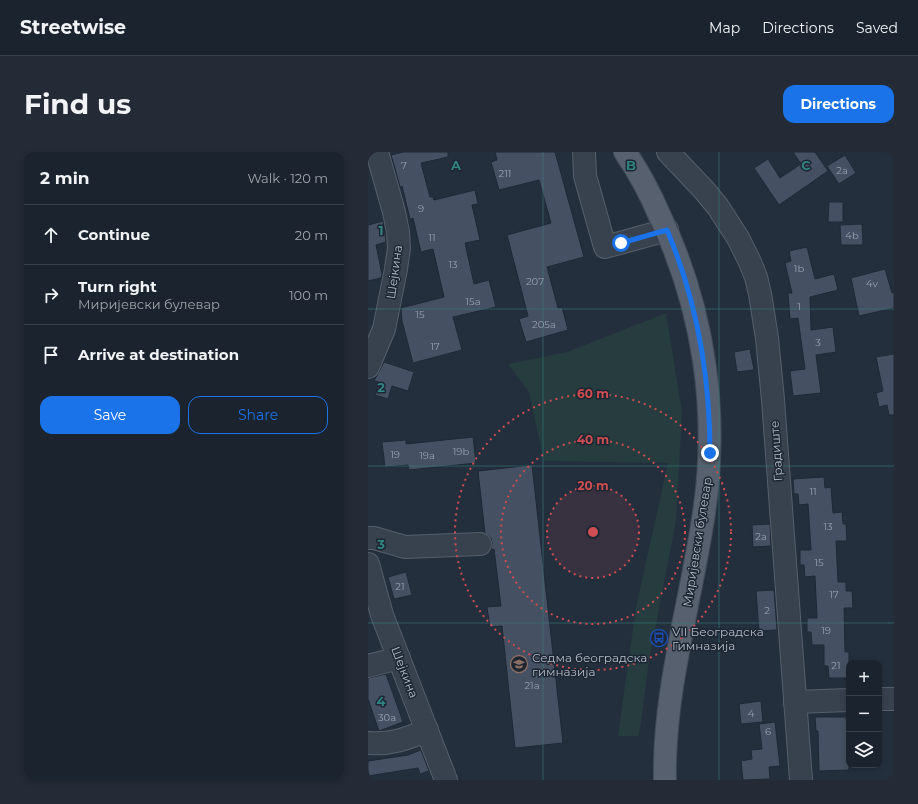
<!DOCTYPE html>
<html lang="en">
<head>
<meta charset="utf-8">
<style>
	body { margin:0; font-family:Montserrat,sans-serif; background:#242b36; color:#f1f3f6 }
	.controls { position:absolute; right:12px; bottom:12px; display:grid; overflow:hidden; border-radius:8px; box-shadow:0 2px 6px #0003 }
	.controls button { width:36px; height:36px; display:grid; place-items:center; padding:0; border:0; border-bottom:1px solid #39404a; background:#1b232e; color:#f1f3f6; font:20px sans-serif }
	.stop { position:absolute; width:12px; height:12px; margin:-9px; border:3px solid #1a73e8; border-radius:50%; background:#fff }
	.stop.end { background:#1a73e8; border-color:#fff; box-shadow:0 1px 4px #0008 }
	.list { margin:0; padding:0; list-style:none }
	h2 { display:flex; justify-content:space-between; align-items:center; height:52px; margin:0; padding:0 16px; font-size:17px }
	h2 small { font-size:13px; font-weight:400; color:#a0a4aa }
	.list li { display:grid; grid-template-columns:26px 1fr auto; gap:12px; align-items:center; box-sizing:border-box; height:60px; padding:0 16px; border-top:1px solid #39404a }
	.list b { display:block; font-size:15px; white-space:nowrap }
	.list p { margin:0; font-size:13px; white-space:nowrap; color:#a0a4aa }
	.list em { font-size:13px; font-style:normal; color:#a0a4aa }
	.actions { display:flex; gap:8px; padding:12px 16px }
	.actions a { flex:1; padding:9px 0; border:1px solid #1a73e8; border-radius:12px; text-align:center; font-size:14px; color:#1a73e8 }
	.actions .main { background:#1a73e8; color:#fff }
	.icon { flex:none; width:22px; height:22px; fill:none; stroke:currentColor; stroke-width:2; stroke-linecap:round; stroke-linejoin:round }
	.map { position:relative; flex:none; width:526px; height:628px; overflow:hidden; border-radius:12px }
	header { display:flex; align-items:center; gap:24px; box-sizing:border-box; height:56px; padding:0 20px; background:#1b232e; border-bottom:1px solid #39404a }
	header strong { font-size:19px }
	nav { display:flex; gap:22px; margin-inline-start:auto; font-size:14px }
	.intro { display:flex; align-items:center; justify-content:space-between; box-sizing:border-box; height:96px; padding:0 24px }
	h1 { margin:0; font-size:28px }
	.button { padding:10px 18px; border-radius:12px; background:#1a73e8; color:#fff; font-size:14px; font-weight:700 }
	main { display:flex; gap:24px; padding:0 24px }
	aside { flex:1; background:#1b232e; border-radius:12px; box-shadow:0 2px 6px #0003 }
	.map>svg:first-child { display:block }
</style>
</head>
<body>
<header>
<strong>Streetwise</strong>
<nav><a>Map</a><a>Directions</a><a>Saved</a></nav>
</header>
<div class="intro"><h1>Find us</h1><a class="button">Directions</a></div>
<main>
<aside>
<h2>2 min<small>Walk · 120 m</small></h2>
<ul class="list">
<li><svg class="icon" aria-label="ahead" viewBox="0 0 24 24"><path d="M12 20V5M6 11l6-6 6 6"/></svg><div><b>Continue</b></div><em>20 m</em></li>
<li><svg class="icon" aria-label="right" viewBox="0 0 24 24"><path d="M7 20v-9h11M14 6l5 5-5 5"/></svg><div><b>Turn right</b><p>Миријевски булевар</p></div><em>100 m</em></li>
<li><svg class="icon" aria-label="arrive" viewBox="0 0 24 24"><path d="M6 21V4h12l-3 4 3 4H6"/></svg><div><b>Arrive at destination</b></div></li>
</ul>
<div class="actions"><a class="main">Save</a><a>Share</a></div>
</aside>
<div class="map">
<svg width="526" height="628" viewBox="0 0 526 628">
	<rect width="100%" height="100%" fill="#242f3e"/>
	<path fill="#263c3f" d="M298 161 314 260 308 369 281 508 271 584H250L268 455 300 311 176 309 161 240 140 212 199 200Z"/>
	<g fill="#455162" stroke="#1f2835">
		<path d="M35 0H80V5L53 11 62 45H65L66 48 107 38 110 52 104 53 112 88 97 91 106 132 121 128 128 155 85 165 94 198 45 211 34 169 33 156 76 145 65 97 53 100 45 66 42 67 34 34 32 35 27 16 23 3Z"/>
		<path d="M127 0H187L216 105 179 115 190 156 194 155 200 178 158 190 151 167 160 164 139 83 183 71 171 28 131 38 123 10 129 8Z"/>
		<path d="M425 0H447L460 19 411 53 386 16 400 7 412 26 433 12Z"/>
		<path d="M477 3 488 21 471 32 459 14Z"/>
		<path d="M461 50H475V70H460Z"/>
		<path d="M15 69 18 90 8 93 14 122 13 126 0 129V73Z"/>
		<path d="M494 72 495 93H473L472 73Z"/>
		<path d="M439 95 447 127 466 122 470 138 442 145 443 178 465 175 468 200 448 203 453 241 425 244 422 219 437 217 430 166 422 167 420 141H424L417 111 423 109 421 99Z"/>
		<path d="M517 117 524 141 526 140V156L491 164 483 126Z"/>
		<path d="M382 197 386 218 369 220 366 200Z"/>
		<path d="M526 202V263H521L519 253 511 255 508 241 515 239 508 205Z"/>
		<path d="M16 210 46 220 40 239 24 234 20 247 7 243 11 230 6 229Z"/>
		<path d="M105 285 108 311 41 318 40 313 17 315 14 290 38 288V292Z"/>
		<path d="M164 313 195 591 147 596 134 474 122 475 119 455 133 454 126 397 123 398 124 392 123 386 117 381 110 319Z"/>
		<path d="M456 325 457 336 463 335 465 361 474 360 475 372H478L479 389H468L470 430H478V439H484L485 456H476L477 500H481V526H461L460 514H456V493H444L443 480H439V466H449L447 424 437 425 436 413H432V398H443L440 352 431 353 430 342H426L425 327Z"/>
		<path d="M402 372 403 394 385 395 384 373Z"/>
		<path d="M38 420 44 443 26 447 20 425Z"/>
		<path d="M406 438 409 478 391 479 388 439Z"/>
		<path d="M18 522 35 570 11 579 0 547V526Z"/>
		<path d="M393 549 395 570 373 572 371 552Z"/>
		<path d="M447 565H478L479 574H481V618L451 619 450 579H448Z"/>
		<path d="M407 570 412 614 401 615 402 627 375 628 373 609 384 607 383 598 394 597 391 572Z"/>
		<path d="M53 598 61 619 52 622 50 616 0 624V609L40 603Z"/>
	</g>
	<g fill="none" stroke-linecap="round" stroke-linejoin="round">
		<g stroke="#565f6c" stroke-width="24">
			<g id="minor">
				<path d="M216 0 217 24 237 95 299 78"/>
				<path d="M300 0 336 38 350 55 370 86 381 108 388 125 392 142 399 186 405 248 433 628"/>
				<path d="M0 215 16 177 28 117 31 96 30 80 26 60 9 0"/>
				<path d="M0 386H6L37 395 112 392"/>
				<path d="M0 412 14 463 78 628"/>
				<path d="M0 514 31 506"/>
				<path d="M511 547H526"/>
				<path d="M427 550 481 548"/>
				<path d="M0 591C22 593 39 587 59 578"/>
			</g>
		</g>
		<g stroke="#414a57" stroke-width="24">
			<path id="major" d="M257 0C270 19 281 39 290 60 336 155 352 262 335 367 322 453 295 542 297 628"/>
		</g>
		<use href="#minor" stroke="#38414e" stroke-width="22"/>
		<use href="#major" stroke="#56606e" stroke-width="22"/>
	</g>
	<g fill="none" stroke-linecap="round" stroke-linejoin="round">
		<path stroke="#1a73e8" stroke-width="5" d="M253 91 299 78C329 149 342 224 342 301"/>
	</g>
	<path fill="none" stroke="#308480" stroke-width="1" stroke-opacity="0.55" d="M175 0V628M351 0V628M0 157H526M0 314H526M0 471H526"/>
	<circle cx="225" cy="380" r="46" fill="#ce4d50" fill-opacity=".12"/>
	<g fill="none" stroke="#ce4d50" stroke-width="2" stroke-dasharray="2 4">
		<circle cx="225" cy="380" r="46"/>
		<circle cx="225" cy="380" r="92"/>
		<circle cx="225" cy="380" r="138"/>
	</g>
	<defs>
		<g id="bus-ring" transform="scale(0.9)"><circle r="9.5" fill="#1d2633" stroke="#1a4fb4" stroke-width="1.5"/><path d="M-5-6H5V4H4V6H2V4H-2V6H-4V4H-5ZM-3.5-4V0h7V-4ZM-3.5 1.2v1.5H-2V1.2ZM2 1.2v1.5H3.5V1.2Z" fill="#1a4fb4"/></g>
		<g id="school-ring" transform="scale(0.9)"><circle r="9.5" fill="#1d2633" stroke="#8d6e63" stroke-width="1.5"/><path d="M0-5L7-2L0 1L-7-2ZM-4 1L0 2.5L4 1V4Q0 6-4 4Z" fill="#8d6e63"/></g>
	</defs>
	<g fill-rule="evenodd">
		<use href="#bus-ring" x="291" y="486"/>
		<use href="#school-ring" x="151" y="512"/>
	</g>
	<g text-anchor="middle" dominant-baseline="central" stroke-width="3" stroke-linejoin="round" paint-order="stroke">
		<g font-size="10" fill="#98a1af">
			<text x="36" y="13">7</text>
			<text x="474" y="18">2a</text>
			<text x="137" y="21">211</text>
			<text x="53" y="56">9</text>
			<text x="484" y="83">4b</text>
			<text x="64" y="85">11</text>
			<text x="85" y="112">13</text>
			<text x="431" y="116">1b</text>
			<text x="167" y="129">207</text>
			<text x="504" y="131">4v</text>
			<text x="105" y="149">15a</text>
			<text x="431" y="154">1</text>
			<text x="52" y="162">15</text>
			<text x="176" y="172">205a</text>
			<text x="450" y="190">3</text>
			<text x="67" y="194">17</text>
			<text x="93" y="299">19b</text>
			<text x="27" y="302">19</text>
			<text x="59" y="303">19a</text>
			<text x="445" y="339">11</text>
			<text x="460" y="374">13</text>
			<text x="393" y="384">2a</text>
			<text x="451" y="410">15</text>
			<text x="32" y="434">21</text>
			<text x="466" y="442">17</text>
			<text x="399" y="458">2</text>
			<text x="458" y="478">19</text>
			<text x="468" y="513">21</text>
			<text x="164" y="533">21a</text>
			<text x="383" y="561">4</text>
			<text x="19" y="565">30a</text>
			<text x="400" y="579">6</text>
		</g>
		<g font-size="12" fill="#b4bcc9" stroke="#1d2633">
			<text transform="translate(26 120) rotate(-82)">Шејкина</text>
			<text transform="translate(408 299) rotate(-94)">Градиште</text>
			<text transform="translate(329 390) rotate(-81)">Миријевски булевар</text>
			<text transform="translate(37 520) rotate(69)">Шејкина</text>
		</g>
		<g font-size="12" fill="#b4bcc9" stroke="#1d2633" text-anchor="start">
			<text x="304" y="479">VII Београдска<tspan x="304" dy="14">Гимназија</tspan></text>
			<text x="164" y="505">Седма београдска<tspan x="164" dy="14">гимназија</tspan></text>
		</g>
	</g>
	<g font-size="13" text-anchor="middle" font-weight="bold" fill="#308480" stroke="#1d2633" stroke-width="3" stroke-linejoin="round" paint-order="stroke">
		<text x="88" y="18">A</text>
		<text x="263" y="18">B</text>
		<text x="438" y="18">C</text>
		<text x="13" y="83">1</text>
		<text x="13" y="240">2</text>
		<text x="13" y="397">3</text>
		<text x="13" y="554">4</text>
	</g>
	<circle cx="225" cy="380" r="6" fill="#ce4d50" stroke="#1d2633" stroke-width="2"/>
	<g font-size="12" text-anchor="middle" font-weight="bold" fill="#ce4d50" stroke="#1d2633" stroke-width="3" stroke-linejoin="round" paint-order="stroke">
		<text x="225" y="246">60 m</text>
		<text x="225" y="292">40 m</text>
		<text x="225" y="338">20 m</text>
	</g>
</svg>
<div class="controls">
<button>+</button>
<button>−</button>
<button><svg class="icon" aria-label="layers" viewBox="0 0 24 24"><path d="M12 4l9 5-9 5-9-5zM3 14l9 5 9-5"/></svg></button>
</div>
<div class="stop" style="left:253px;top:91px"></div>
<div class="stop end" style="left:342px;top:301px"></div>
</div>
</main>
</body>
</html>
